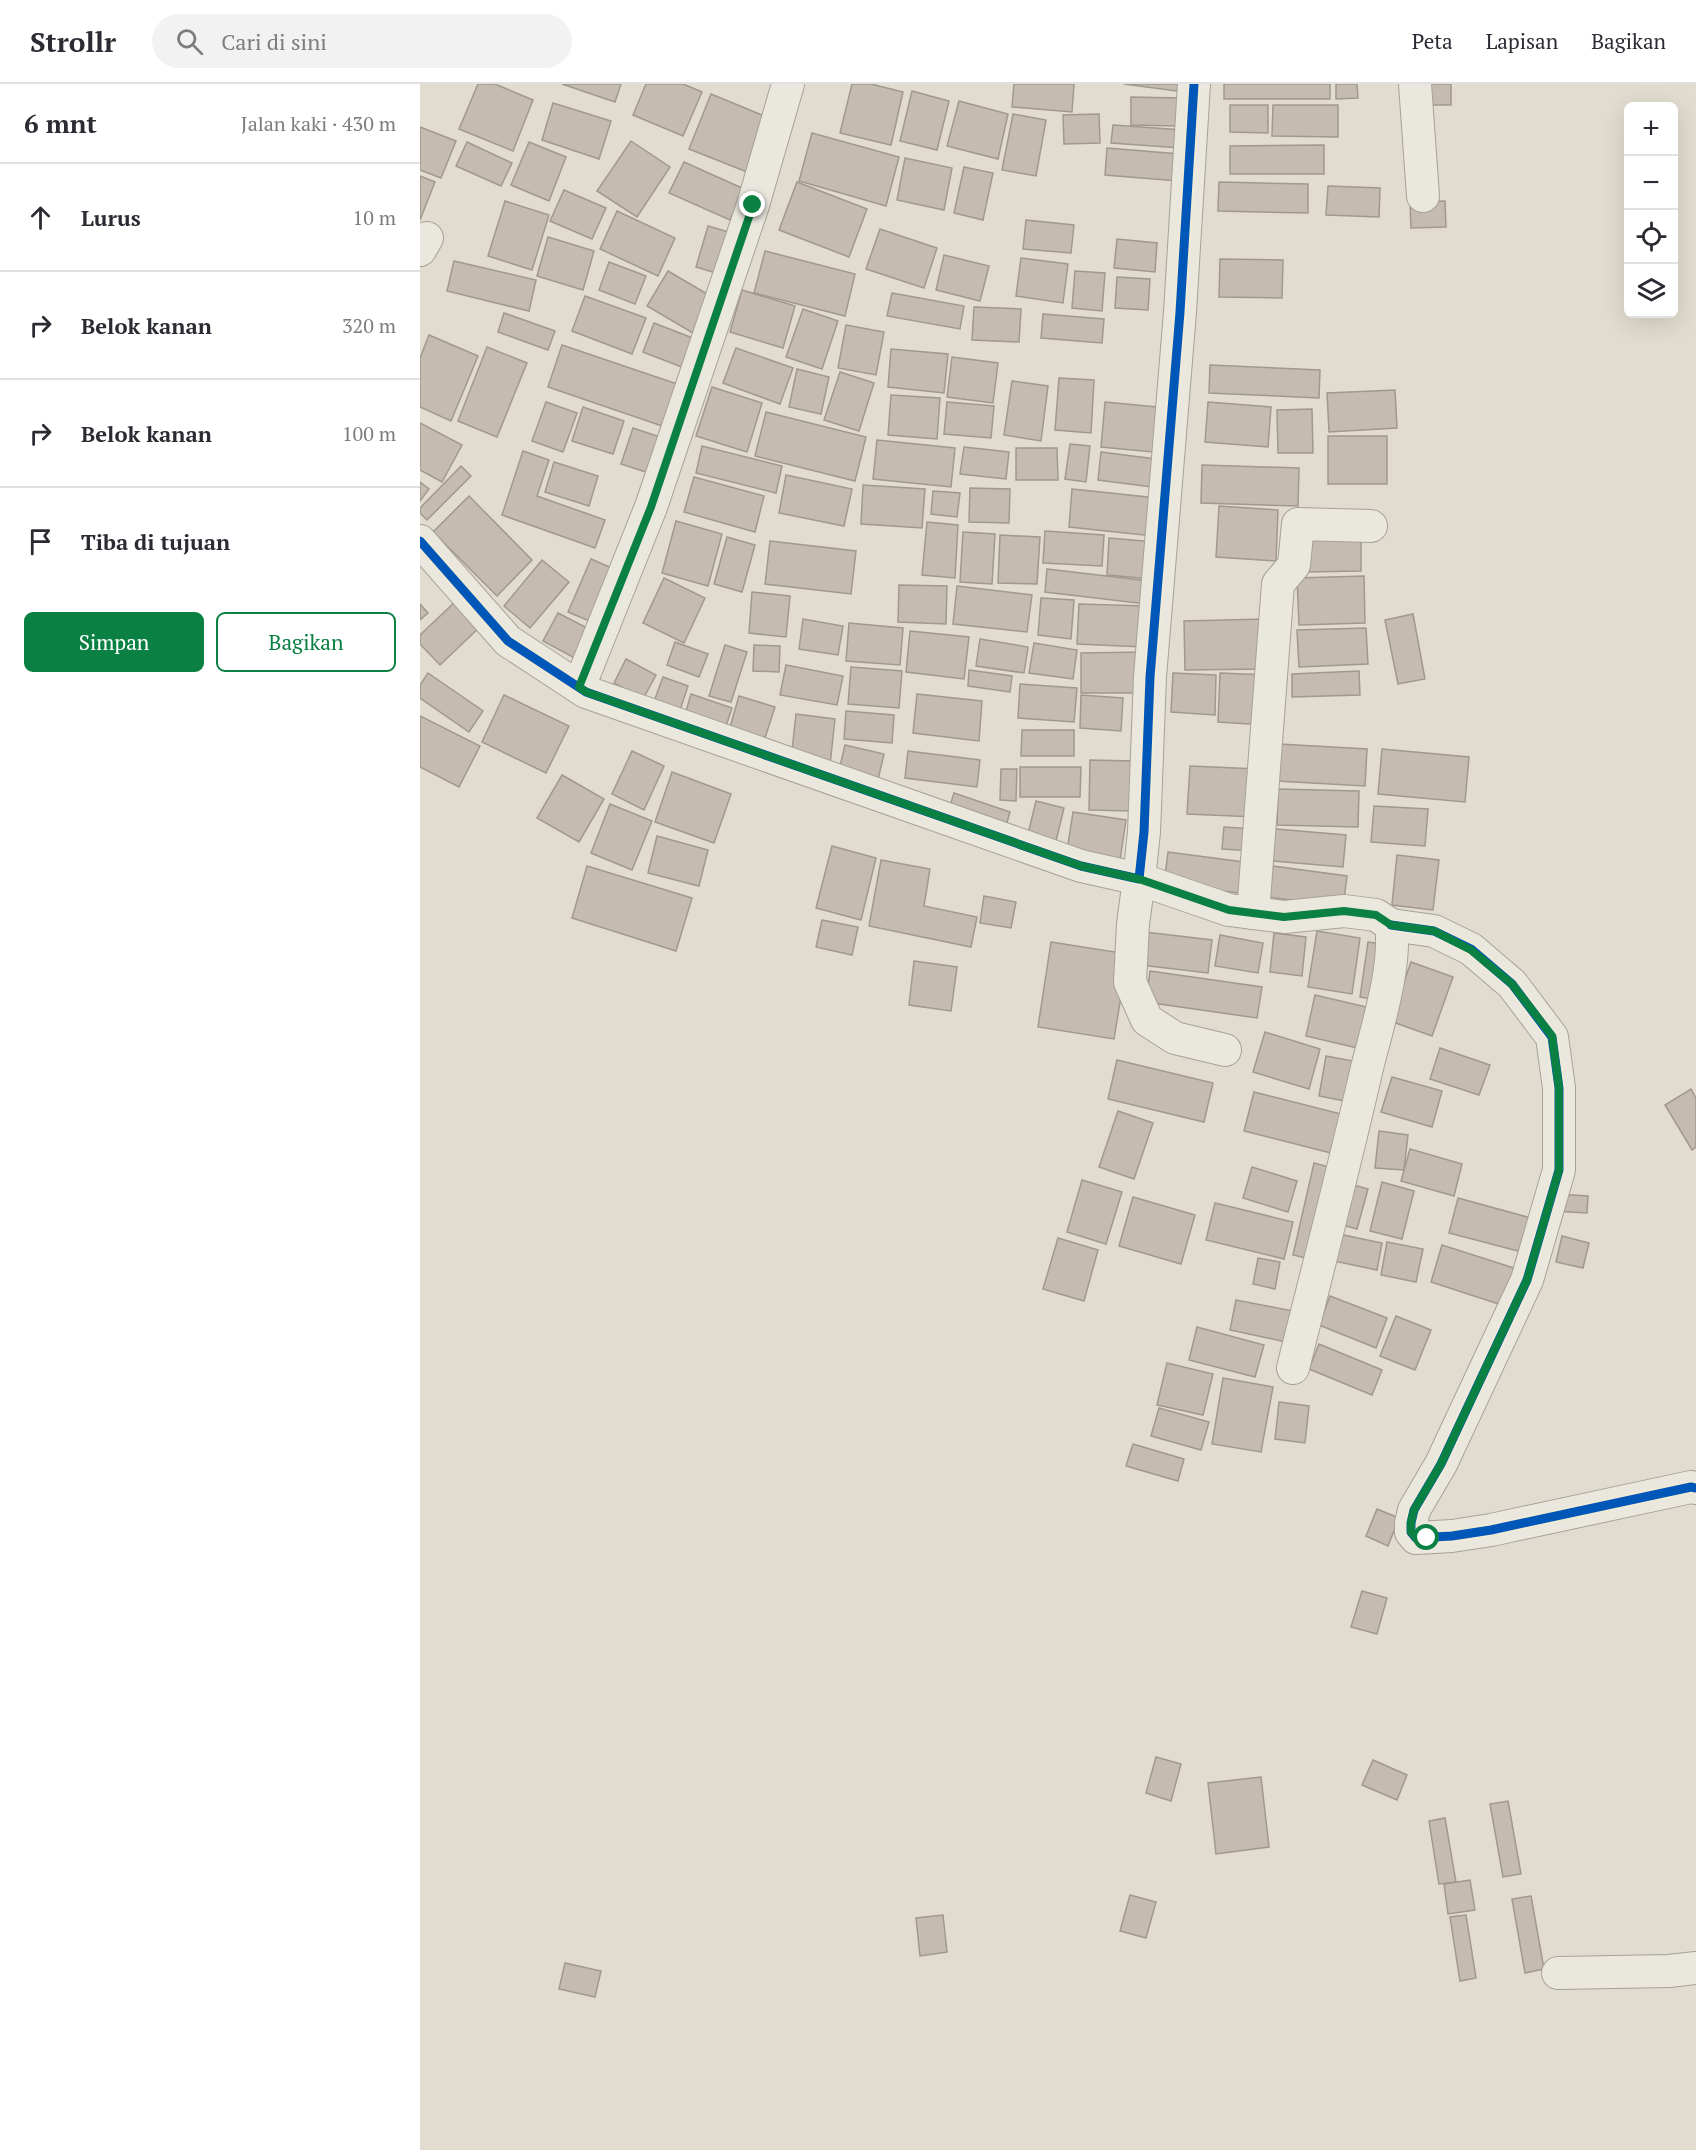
<!DOCTYPE html>
<html lang="id">
<head>
<meta charset="utf-8">
<style>
	body { margin:0; font-family:"PT Serif",serif; background:#f2f2f3; color:#2b2b33 }
	.controls { position:absolute; right:18px; top:18px; display:grid; overflow:hidden; border-radius:9px; box-shadow:0 6px 24px #0002 }
	.controls button { width:54px; height:54px; display:grid; place-items:center; padding:0; border:0; border-bottom:2px solid #e1e1e2; background:#fff; color:#2b2b33; font:30px sans-serif }
	.stop { position:absolute; width:18px; height:18px; margin:-14px; border:4px solid #0b8043; border-radius:50%; background:#fff }
	.stop.end { background:#0b8043; border-color:#fff; box-shadow:0 2px 6px #0008 }
	.list { margin:0; padding:0; list-style:none }
	h2 { display:flex; justify-content:space-between; align-items:center; height:78px; margin:0; padding:0 24px; font-size:26px }
	h2 small { font-size:20px; font-weight:400; color:#7c7c81 }
	.list li { display:grid; grid-template-columns:39px 1fr auto; gap:18px; align-items:center; box-sizing:border-box; height:108px; padding:0 24px; border-top:2px solid #e1e1e2 }
	.list b { display:block; font-size:22px; white-space:nowrap }
	.list em { font-size:20px; font-style:normal; color:#7c7c81 }
	.actions { display:flex; gap:12px; padding:18px 24px }
	.actions a { flex:1; padding:14px 0; border:2px solid #0b8043; border-radius:9px; text-align:center; font-size:21px; color:#0b8043 }
	.actions .main { background:#0b8043; color:#fff }
	.icon { flex:none; width:33px; height:33px; fill:none; stroke:currentColor; stroke-width:2; stroke-linecap:round; stroke-linejoin:round }
	.map { position:relative; flex:none; width:1276px; height:2066px; overflow:hidden }
	header { display:flex; align-items:center; gap:36px; box-sizing:border-box; height:84px; padding:0 30px; background:#fff; border-bottom:2px solid #e1e1e2 }
	header strong { font-size:28px }
	nav { display:flex; gap:33px; margin-inline-start:auto; font-size:21px }
	.search { width:420px; height:54px; background:#f2f2f3; display:flex; align-items:center; gap:15px; box-sizing:border-box; padding:0 21px; border-radius:33px; color:#7c7c81; font-size:22px }
	main { display:flex }
	aside { flex:1; background:#fff }
	.map>svg:first-child { display:block }
</style>
</head>
<body>
<header>
<strong>Strollr</strong>
<div class="search"><svg class="icon" aria-label="search" viewBox="0 0 24 24"><circle cx="10" cy="10" r="6"/><path d="M15 15l6 6"/></svg>Cari di sini</div>
<nav><a>Peta</a><a>Lapisan</a><a>Bagikan</a></nav>
</header>
<main>
<aside>
<h2>6 mnt<small>Jalan kaki · 430 m</small></h2>
<ul class="list">
<li><svg class="icon" aria-label="ahead" viewBox="0 0 24 24"><path d="M12 20V5M6 11l6-6 6 6"/></svg><div><b>Lurus</b></div><em>10 m</em></li>
<li><svg class="icon" aria-label="right" viewBox="0 0 24 24"><path d="M7 20v-9h11M14 6l5 5-5 5"/></svg><div><b>Belok kanan</b></div><em>320 m</em></li>
<li><svg class="icon" aria-label="right" viewBox="0 0 24 24"><path d="M7 20v-9h11M14 6l5 5-5 5"/></svg><div><b>Belok kanan</b></div><em>100 m</em></li>
<li><svg class="icon" aria-label="arrive" viewBox="0 0 24 24"><path d="M6 21V4h12l-3 4 3 4H6"/></svg><div><b>Tiba di tujuan</b></div></li>
</ul>
<div class="actions"><a class="main">Simpan</a><a>Bagikan</a></div>
</aside>
<div class="map">
<svg width="1276" height="2066" viewBox="0 0 1276 2066">
	<rect width="100%" height="100%" fill="#e1dccf"/>
	<g fill="#c5bbb0" stroke="#a1988e" stroke-width="1.5">
		<path d="M58 0H75L113 16 93 67 39 45Z"/>
		<path d="M142 0H201L195 18Z"/>
		<path d="M226 0H263L282 8 263 52 213 31Z"/>
		<path d="M432 0H451L483 8 471 61 420 49Z"/>
		<path d="M594 0H654L652 28 592 23Z"/>
		<path d="M704 0H765L764 8Z"/>
		<rect x="804" y="0" width="106" height="15"/>
		<path d="M916 0H937L938 14 916 15Z"/>
		<path d="M1001 0H1031V21H1002Z"/>
		<path d="M492 7 529 17 517 66 480 57Z"/>
		<path d="M291 10 349 34 327 88 269 65Z"/>
		<path d="M711 13 758 14 757 42 711 41Z"/>
		<path d="M539 17 588 30 578 75 527 62Z"/>
		<path d="M133 19 191 37 179 75 122 56Z"/>
		<path d="M810 21H848V49L810 48Z"/>
		<path d="M853 21H918V53L852 52Z"/>
		<path d="M593 30 626 36 616 92 582 86Z"/>
		<path d="M679 30 680 59 644 60 643 31Z"/>
		<path d="M693 41 763 46 761 64 691 59Z"/>
		<path d="M0 43 36 57 21 94 0 86Z"/>
		<path d="M392 49 479 73 466 122 379 97Z"/>
		<path d="M211 57 250 83 217 133 177 107Z"/>
		<path d="M47 58 92 79 81 102 36 82Z"/>
		<path d="M109 58 146 73 129 117 91 101Z"/>
		<path d="M904 61V90H810V62Z"/>
		<path d="M687 64 760 70 758 97 685 91Z"/>
		<path d="M485 74 532 84 524 126 477 116Z"/>
		<path d="M264 78 324 105 310 136 249 109Z"/>
		<path d="M544 83 573 89 563 136 534 129Z"/>
		<path d="M0 92 15 98 0 136Z"/>
		<path d="M377 98 447 125 429 173 359 146Z"/>
		<path d="M799 98 888 100V129L798 127Z"/>
		<path d="M908 102 960 104 959 133 906 131Z"/>
		<path d="M144 106 186 124 172 155 130 137Z"/>
		<path d="M85 117 129 131 112 186 68 172Z"/>
		<path d="M1025 117 1026 143 991 144 990 118Z"/>
		<path d="M197 127 255 154 238 192 180 165Z"/>
		<path d="M606 136 654 141 651 169 603 165Z"/>
		<path d="M288 142 319 151 306 192 276 183Z"/>
		<path d="M460 145 517 164 504 204 446 185Z"/>
		<path d="M128 153 174 167 163 206 117 192Z"/>
		<path d="M697 155 737 159 735 188 694 184Z"/>
		<path d="M345 167 435 190 425 232 334 209Z"/>
		<path d="M524 171 569 182 560 217 516 206Z"/>
		<path d="M601 174 648 180 643 219 596 212Z"/>
		<path d="M800 175 863 176 862 214 799 213Z"/>
		<path d="M34 177 116 196 109 227 27 207Z"/>
		<path d="M189 178 226 192 215 220 179 206Z"/>
		<path d="M248 187 294 214 273 249 227 222Z"/>
		<path d="M655 187 685 189 682 227 652 224Z"/>
		<path d="M697 193 730 195 728 226 695 224Z"/>
		<path d="M322 206 375 222 363 264 310 248Z"/>
		<path d="M472 209 544 222 540 245 467 232Z"/>
		<path d="M165 212 226 234 212 270 152 247Z"/>
		<path d="M554 223 601 225 599 258 552 256Z"/>
		<path d="M383 225 418 237 402 285 366 273Z"/>
		<path d="M84 229 135 247 128 266 78 248Z"/>
		<path d="M623 230 684 235 682 259 621 254Z"/>
		<path d="M234 239 283 258 272 287 223 268Z"/>
		<path d="M426 241 464 248 456 291 418 284Z"/>
		<path d="M9 251 58 272 31 337 0 323V274Z"/>
		<path d="M142 261 263 302 248 344 128 303Z"/>
		<path d="M67 263 107 279 77 353 38 337Z"/>
		<path d="M316 264 373 284 360 320 303 299Z"/>
		<path d="M471 265 528 270 524 309 468 303Z"/>
		<path d="M532 273 578 279 573 319 527 313Z"/>
		<path d="M790 281 900 286 899 314 789 309Z"/>
		<path d="M377 285 409 293 401 330 369 323Z"/>
		<path d="M420 288 454 299 439 347 404 336Z"/>
		<path d="M639 294 674 296 671 349 635 346Z"/>
		<path d="M592 297 628 302 621 357 584 351Z"/>
		<path d="M292 303 342 319 327 368 276 352Z"/>
		<path d="M975 306 977 344 909 348 907 309Z"/>
		<path d="M471 311 520 314 517 355 468 351Z"/>
		<path d="M126 318 157 329 143 368 112 357Z"/>
		<path d="M527 318 574 322 571 354 524 350Z"/>
		<path d="M685 318 737 323 733 368 681 363Z"/>
		<path d="M788 318 851 323 848 363 785 358Z"/>
		<path d="M163 323 204 337 193 370 152 357Z"/>
		<path d="M892 325 893 369H858L857 326Z"/>
		<path d="M346 328 446 353 435 397 335 372Z"/>
		<path d="M0 339 42 361 22 398 0 386Z"/>
		<path d="M213 344 243 354 232 390 201 380Z"/>
		<rect x="908" y="352" width="59" height="48"/>
		<path d="M457 356 535 364 531 403 453 395Z"/>
		<path d="M650 360 670 362 666 398 645 395Z"/>
		<path d="M282 362 362 382 356 409 276 389Z"/>
		<path d="M544 363 589 368 586 395 540 390Z"/>
		<path d="M596 364H637L638 396H596Z"/>
		<path d="M103 367 129 376 117 412 185 436 175 464 82 431Z"/>
		<path d="M681 368 736 375 732 403 678 396Z"/>
		<path d="M134 378 178 392 169 422 125 408Z"/>
		<path d="M782 381 879 384 878 422 781 419Z"/>
		<path d="M41 382 51 392 7 436 0 429V424Z"/>
		<path d="M366 391 432 405 424 442 359 429Z"/>
		<path d="M274 393 344 412 335 448 264 428Z"/>
		<path d="M0 398 9 405 0 417Z"/>
		<path d="M443 401 505 405 502 444 441 440Z"/>
		<path d="M550 404 590 405 589 439 549 438Z"/>
		<path d="M652 405 737 414 733 452 649 443Z"/>
		<path d="M513 407 540 409 537 433 511 430Z"/>
		<path d="M49 412 112 476 77 512 13 448Z"/>
		<path d="M799 422 858 426 856 477 796 473Z"/>
		<path d="M256 437 302 450 288 502 242 489Z"/>
		<path d="M507 438 538 441 535 494 502 491Z"/>
		<path d="M941 444V487L884 488 883 445Z"/>
		<path d="M625 447 684 451 682 482 623 479Z"/>
		<path d="M543 448 575 450 572 500 540 498Z"/>
		<path d="M580 451 620 453 617 500 578 499Z"/>
		<path d="M307 453 335 461 322 508 294 500Z"/>
		<path d="M689 454 735 458 732 495 687 491Z"/>
		<path d="M350 457 436 467 431 510 345 500Z"/>
		<path d="M171 475 201 488 179 541 148 528Z"/>
		<path d="M122 476 149 498 110 544 84 522Z"/>
		<path d="M627 485 729 497 726 520 625 508Z"/>
		<path d="M944 492 945 539 879 541 877 494Z"/>
		<path d="M244 494 285 514 264 559 223 539Z"/>
		<path d="M479 501 527 502 526 540 478 538Z"/>
		<path d="M537 502 612 511 607 548 533 540Z"/>
		<path d="M332 508 370 512 366 553 329 549Z"/>
		<path d="M621 514 654 516 651 555 618 551Z"/>
		<path d="M38 515 62 541 20 581 0 560V551Z"/>
		<path d="M0 520 8 529 0 536Z"/>
		<path d="M659 520 726 522 724 563 657 560Z"/>
		<path d="M138 529 175 548 160 577 123 557Z"/>
		<path d="M993 530 1005 595 978 600 965 536Z"/>
		<path d="M383 535 423 542 418 571 379 565Z"/>
		<path d="M845 535V585L765 586 764 537Z"/>
		<path d="M429 539 483 544 480 581 426 577Z"/>
		<path d="M946 544 948 580 879 583 877 546Z"/>
		<path d="M490 547 549 553 544 595 486 588Z"/>
		<path d="M560 555 608 563 604 589 556 582Z"/>
		<path d="M255 558 288 570 279 593 247 581Z"/>
		<path d="M614 559 657 566 653 595 609 589Z"/>
		<path d="M305 561 327 568 311 618 289 612Z"/>
		<path d="M334 561 360 562 359 588 333 587Z"/>
		<path d="M723 568V609H661V569Z"/>
		<path d="M206 575 236 591 223 615 194 599Z"/>
		<path d="M366 581 423 592 417 621 360 611Z"/>
		<path d="M431 583 482 587 479 624 428 620Z"/>
		<path d="M549 586 592 592 590 608 548 602Z"/>
		<path d="M939 587 940 611 872 613V590Z"/>
		<path d="M8 589 63 627 49 648 0 614V601Z"/>
		<path d="M753 589 796 591 795 631 751 628Z"/>
		<path d="M800 589 848 591 845 641 798 638Z"/>
		<path d="M243 593 268 602 259 629 233 620Z"/>
		<path d="M600 600 657 604 654 638 598 634Z"/>
		<path d="M271 610 312 624 304 648 264 634Z"/>
		<path d="M497 610 562 617 559 657 493 649Z"/>
		<path d="M84 611 149 642 126 689 62 658Z"/>
		<path d="M661 611 703 614 701 647 660 644Z"/>
		<path d="M319 612 355 623 343 660 308 650Z"/>
		<path d="M426 627 474 631 472 659 424 655Z"/>
		<path d="M376 630 415 635 410 681 371 676Z"/>
		<path d="M0 632 60 662 39 703 0 683Z"/>
		<path d="M602 646H654V672H601Z"/>
		<path d="M859 660 947 665 945 702 857 697Z"/>
		<path d="M425 661 464 670 456 704 417 695Z"/>
		<path d="M962 665 1049 673 1045 718 958 710Z"/>
		<path d="M212 667 244 682 224 726 192 710Z"/>
		<path d="M488 667 560 676 557 703 485 694Z"/>
		<path d="M670 676 714 677 712 727 669 726Z"/>
		<path d="M770 682 838 685 836 733 767 730Z"/>
		<path d="M600 683H661L660 713H600Z"/>
		<path d="M581 685H597L596 717 580 716Z"/>
		<path d="M252 688 311 710 294 759 235 738Z"/>
		<path d="M142 691 184 715 159 758 117 734Z"/>
		<path d="M858 705 939 707 938 743 857 741Z"/>
		<path d="M534 709 590 728 584 749 527 731Z"/>
		<path d="M616 717 644 724 636 757 608 750Z"/>
		<path d="M190 720 232 737 212 786 171 769Z"/>
		<path d="M954 722 1008 725 1005 762 951 758Z"/>
		<path d="M653 728 706 736 700 776 647 767Z"/>
		<path d="M804 743 835 745 834 767 802 765Z"/>
		<path d="M845 744 926 751 923 783 842 776Z"/>
		<path d="M237 752 288 766 279 802 228 789Z"/>
		<path d="M412 762 456 774 441 836 396 824Z"/>
		<path d="M748 768 831 779 827 810 744 800Z"/>
		<path d="M977 771 1019 776 1013 826 972 821Z"/>
		<path d="M461 776 510 785 504 822 557 833 551 863 449 842Z"/>
		<path d="M167 782 272 814 256 867 152 834Z"/>
		<path d="M853 782 927 792 923 823 849 813Z"/>
		<path d="M564 812 596 818 591 844 560 839Z"/>
		<path d="M402 836 438 843 432 871 396 863Z"/>
		<path d="M897 847 940 854 932 910 888 903Z"/>
		<path d="M725 848 792 856 788 889 721 881Z"/>
		<path d="M854 849 886 853 882 892 850 888Z"/>
		<path d="M800 851 843 859 838 889 795 882Z"/>
		<path d="M631 858 708 870 694 955 618 943Z"/>
		<path d="M948 858 969 861 961 916 940 913Z"/>
		<path d="M494 877 537 883 531 927 489 921Z"/>
		<path d="M991 878 1033 893 1012 952 970 937Z"/>
		<path d="M730 887 842 903 837 934 726 918Z"/>
		<path d="M895 911 955 925 946 966 886 952Z"/>
		<path d="M845 948 900 965 889 1005 833 988Z"/>
		<path d="M1020 964 1070 981 1059 1011 1010 995Z"/>
		<path d="M906 972 933 977 925 1017 899 1012Z"/>
		<path d="M697 976 793 999 784 1038 688 1015Z"/>
		<path d="M972 993 1022 1007 1012 1043 961 1028Z"/>
		<path d="M1271 1005 1276 1014V1063L1272 1066 1245 1021Z"/>
		<path d="M834 1008 921 1030 911 1069 824 1047Z"/>
		<path d="M698 1027 733 1039 714 1095 679 1083Z"/>
		<path d="M959 1047 988 1051 984 1086 955 1084Z"/>
		<path d="M990 1065 1042 1080 1034 1112 981 1097Z"/>
		<path d="M894 1079 916 1085 895 1176 873 1171Z"/>
		<path d="M832 1083 877 1097 868 1128 823 1114Z"/>
		<path d="M662 1096 702 1108 686 1160 647 1148Z"/>
		<path d="M962 1098 994 1107 982 1155 950 1147Z"/>
		<path d="M930 1100 948 1105 937 1145 919 1140Z"/>
		<path d="M1135 1110 1168 1112 1167 1129 1134 1127Z"/>
		<path d="M713 1113 775 1131 761 1180 699 1162Z"/>
		<path d="M1038 1114 1111 1134 1102 1168 1029 1149Z"/>
		<path d="M795 1119 873 1138 864 1175 786 1156Z"/>
		<path d="M919 1150 962 1159 957 1186 914 1177Z"/>
		<path d="M1142 1152 1169 1159 1163 1184 1136 1178Z"/>
		<path d="M638 1154 678 1166 664 1217 623 1205Z"/>
		<path d="M967 1158 1003 1165 996 1198 961 1191Z"/>
		<path d="M1022 1161 1097 1185 1085 1222 1011 1198Z"/>
		<path d="M838 1174 860 1178 855 1205 833 1200Z"/>
		<path d="M910 1212 967 1234 956 1264 899 1241Z"/>
		<path d="M816 1216 878 1228 871 1259 810 1246Z"/>
		<path d="M976 1232 1011 1246 995 1286 960 1272Z"/>
		<path d="M777 1243 844 1261 835 1293 769 1276Z"/>
		<path d="M899 1260 962 1286 952 1311 889 1285Z"/>
		<path d="M747 1279 793 1290 783 1331 737 1321Z"/>
		<path d="M803 1294 853 1303 841 1368 792 1360Z"/>
		<path d="M859 1318 889 1322 885 1359 855 1355Z"/>
		<path d="M739 1324 789 1338 781 1366 731 1352Z"/>
		<path d="M713 1360 764 1375 758 1397 706 1382Z"/>
		<path d="M957 1425 979 1434 968 1462 946 1452Z"/>
		<path d="M942 1507 967 1514 957 1550 931 1543Z"/>
		<path d="M736 1673 761 1680 751 1717 726 1709Z"/>
		<path d="M953 1676 987 1691 977 1716 942 1701Z"/>
		<path d="M841 1693 849 1763 796 1770 788 1699Z"/>
		<path d="M1088 1717 1101 1790 1083 1793 1070 1720Z"/>
		<path d="M1025 1734 1036 1798 1019 1800 1009 1737Z"/>
		<path d="M1050 1796 1055 1826 1028 1830 1024 1800Z"/>
		<path d="M710 1811 736 1818 726 1854 700 1847Z"/>
		<path d="M1111 1812 1124 1885 1105 1889 1092 1815Z"/>
		<path d="M523 1831 527 1868 500 1872 496 1834Z"/>
		<path d="M1046 1831 1056 1894 1040 1897 1030 1833Z"/>
		<path d="M145 1879 181 1887 175 1913 139 1905Z"/>
	</g>
	<g fill="none" stroke-linecap="round" stroke-linejoin="round">
		<g stroke="#a7a197" stroke-width="34">
			<g id="minor">
				<path d="M995 0 1003 112"/>
				<path d="M0 166 7 154"/>
				<path d="M0 457 88 557 166 608 661 782 719 795 724 748 730 593 760 228 774 0"/>
				<path d="M159 603 231 423 333 121 368 0"/>
				<path d="M833 829 858 500 874 481 878 440 951 442"/>
				<path d="M971 841 1014 847 1051 865 1092 900 1132 953 1139 1004V1086L1107 1196 1021 1380 994 1426 991 1439V1448L996 1454 1032 1452 1071 1446 1271 1403 1276 1404"/>
				<path d="M805 966 755 954 727 936 710 898 713 840 719 795 809 826 864 833 924 827 956 831 971 841C977 881 957 944 947 984 924 1084 898 1184 873 1284"/>
				<path d="M1138 1889 1249 1887 1276 1884"/>
			</g>
		</g>
		<use href="#minor" stroke="#eae7df" stroke-width="32"/>
		<g stroke="#f1ead5" stroke-width="13">
			<g id="cycleway">
				<path d="M0 457 88 557 166 608 661 782 719 795 724 748 730 593 760 228 774 0"/>
				<path d="M971 841 1014 847 1051 865 1092 900 1132 953 1139 1004V1086L1107 1196 1021 1380 994 1426 991 1439V1448L996 1454 1032 1452 1071 1446 1271 1403 1276 1404"/>
			</g>
		</g>
		<use href="#cycleway" stroke="#0057b8" stroke-width="9"/>
	</g>
	<g fill="none" stroke-linecap="round" stroke-linejoin="round">
		<path stroke="#0b8043" stroke-width="8" d="M333 121 231 423 159 603 166 608 661 782 719 795 809 826 864 833 924 827 956 831 971 841 1014 847 1051 866 1092 900 1132 952 1139 1004V1086L1107 1196 1021 1380 994 1426 991 1438V1448L996 1454H1007"/>
	</g>
</svg>
<div class="controls">
<button>+</button>
<button>−</button>
<button><svg class="icon" aria-label="locate" viewBox="0 0 24 24"><circle cx="12" cy="12" r="6"/><path d="M12 2v4M12 18v4M2 12h4M18 12h4"/></svg></button>
<button><svg class="icon" aria-label="layers" viewBox="0 0 24 24"><path d="M12 4l9 5-9 5-9-5zM3 14l9 5 9-5"/></svg></button>
</div>
<div class="stop" style="left:1007px;top:1454px"></div>
<div class="stop end" style="left:333px;top:121px"></div>
</div>
</main>
</body>
</html>
